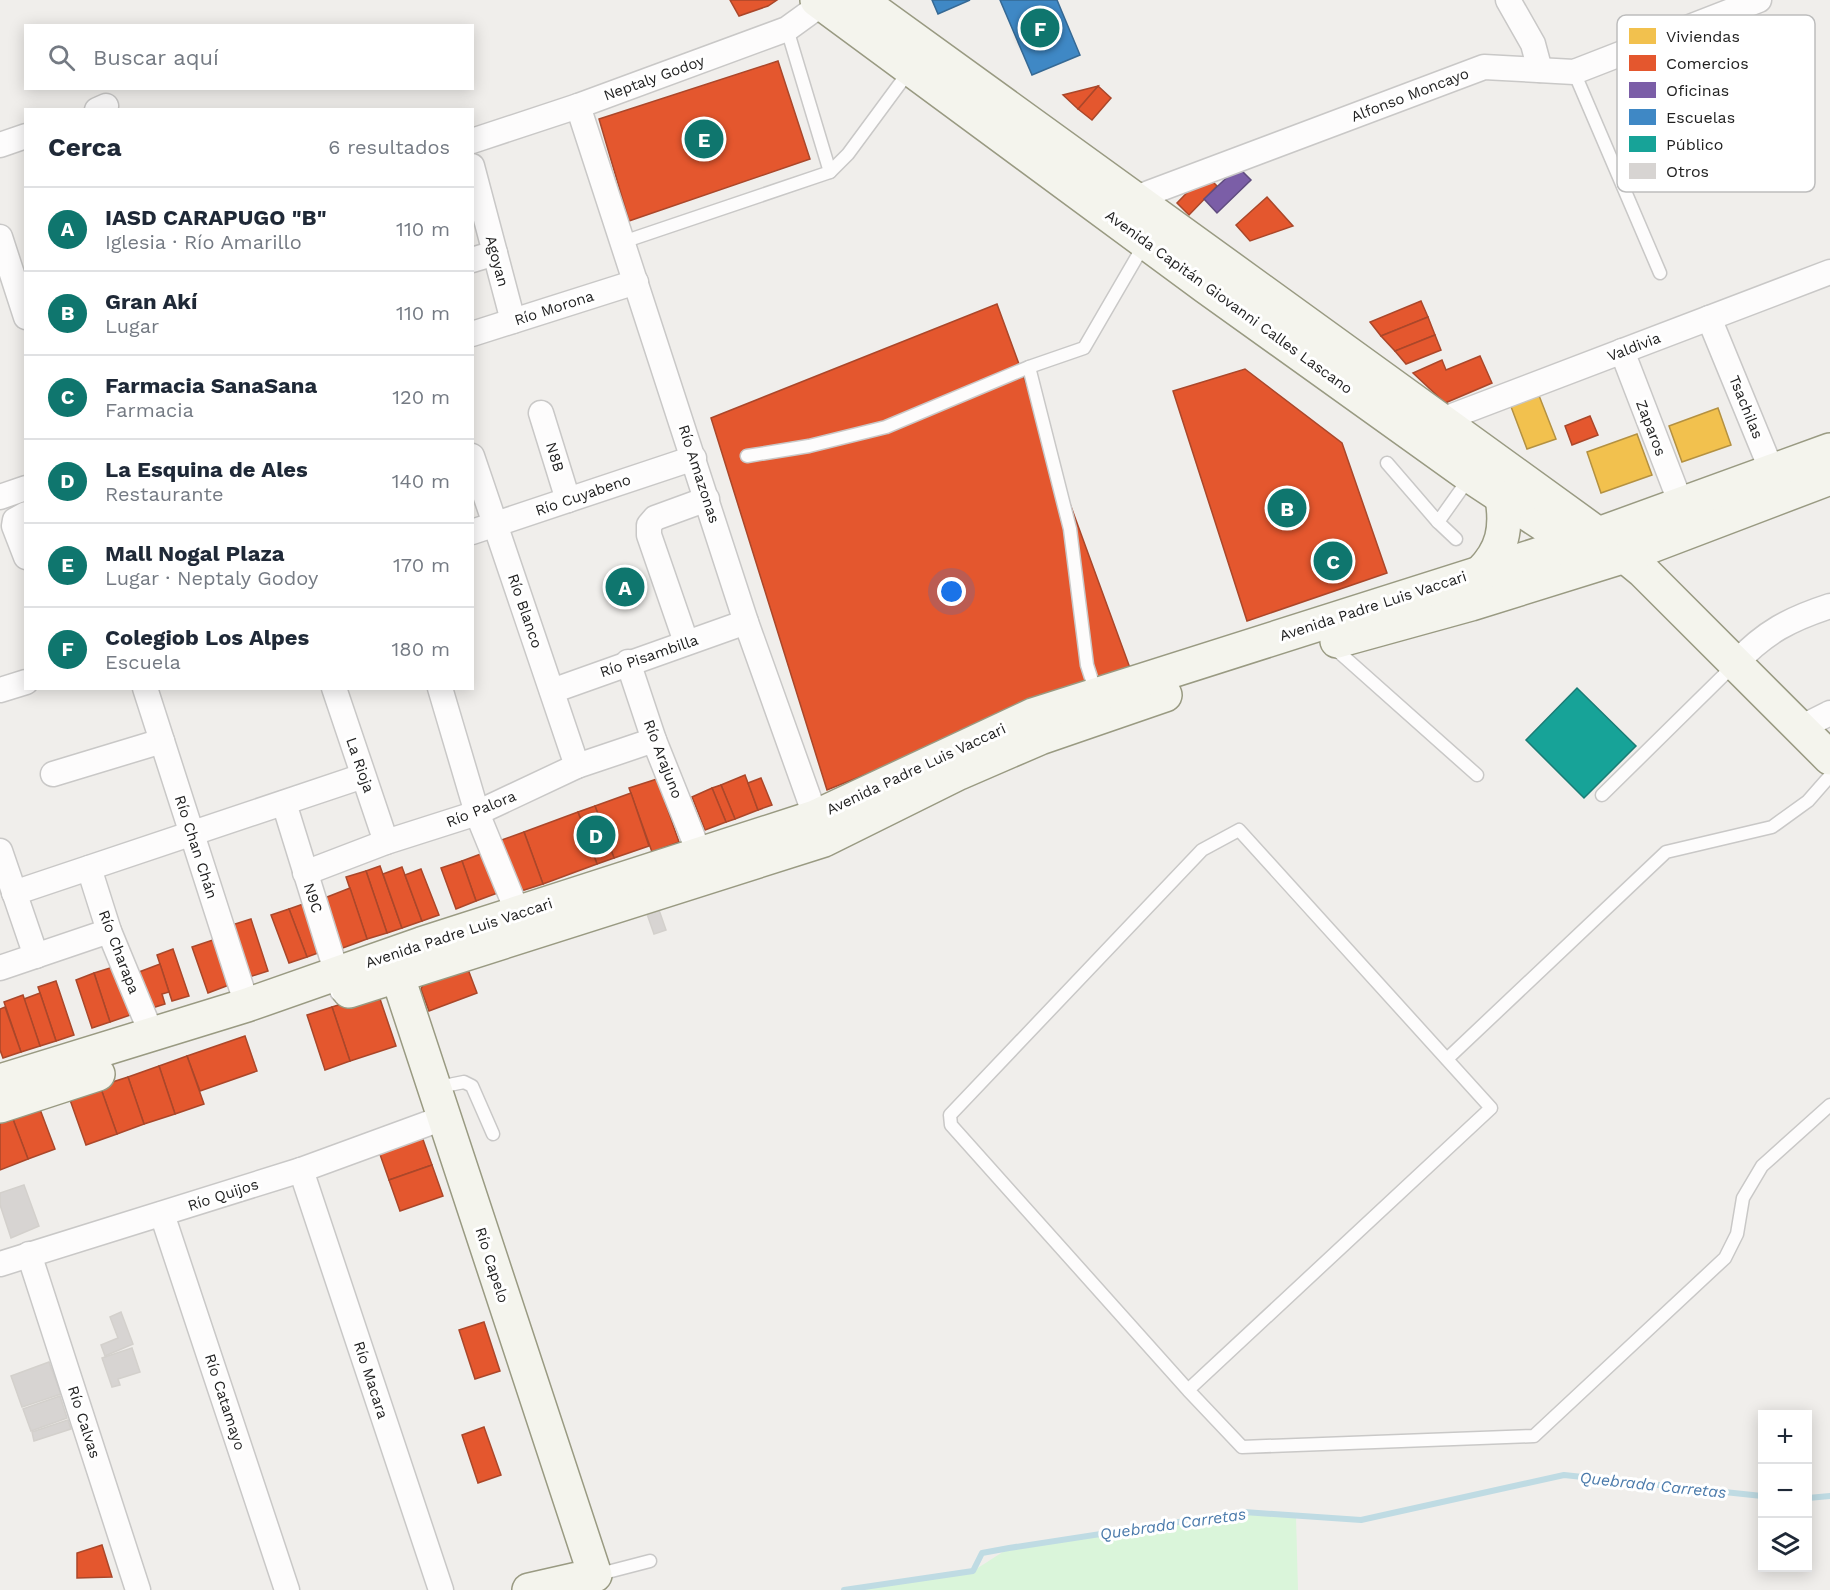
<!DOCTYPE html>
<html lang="es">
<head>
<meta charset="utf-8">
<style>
	body { margin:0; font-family:"Work Sans",sans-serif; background:#f2f2f3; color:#1f2937 }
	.controls { position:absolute; right:18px; bottom:18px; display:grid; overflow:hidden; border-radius:0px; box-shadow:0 3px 15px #0003 }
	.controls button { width:54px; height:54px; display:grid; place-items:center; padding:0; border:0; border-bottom:2px solid #e0e1e3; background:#fff; color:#1f2937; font:30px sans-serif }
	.you { position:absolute; left:952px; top:592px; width:21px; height:21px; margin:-15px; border:4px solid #fff; border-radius:50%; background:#1a73e8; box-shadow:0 0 0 9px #1a73e833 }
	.badge { display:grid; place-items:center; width:39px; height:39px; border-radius:50%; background:#0f766e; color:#fff; font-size:20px; font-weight:700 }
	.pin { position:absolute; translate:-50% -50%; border:3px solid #fff; box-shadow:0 2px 6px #0006 }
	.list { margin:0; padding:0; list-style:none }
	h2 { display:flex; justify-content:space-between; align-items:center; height:78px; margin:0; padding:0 24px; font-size:26px }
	h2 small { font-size:20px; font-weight:400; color:#747a83 }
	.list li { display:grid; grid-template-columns:39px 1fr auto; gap:18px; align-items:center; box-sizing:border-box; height:84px; padding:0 24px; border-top:2px solid #e0e1e3 }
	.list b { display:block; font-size:22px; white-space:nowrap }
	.list p { margin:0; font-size:20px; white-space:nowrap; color:#747a83 }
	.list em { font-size:20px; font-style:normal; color:#747a83 }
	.icon { flex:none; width:33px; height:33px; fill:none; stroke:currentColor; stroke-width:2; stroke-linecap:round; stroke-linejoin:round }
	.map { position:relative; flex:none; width:1830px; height:1590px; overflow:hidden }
	.search { position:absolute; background:#fff; box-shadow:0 3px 15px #0003; left:24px; top:24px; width:450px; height:66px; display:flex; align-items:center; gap:15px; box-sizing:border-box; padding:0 21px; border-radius:0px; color:#747a83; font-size:22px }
	.panel { position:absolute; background:#fff; box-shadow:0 3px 15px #0003; left:24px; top:108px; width:450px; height:582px; border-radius:0px }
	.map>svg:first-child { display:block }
</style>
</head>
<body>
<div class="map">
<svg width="1830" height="1590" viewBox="0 0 1830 1590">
	<rect width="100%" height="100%" fill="#f0eeeb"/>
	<path fill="#daf5da" d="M1244 1512 1296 1516 1298 1590H844L973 1571 1009 1548Z"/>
	<g fill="#f2c14e" stroke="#b49141" stroke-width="1.5">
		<path d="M1538 393 1556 439 1527 449 1510 404Z"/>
		<path d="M1718 408 1731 445 1682 462 1669 426Z"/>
		<path d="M1637 434 1652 475 1601 493 1587 452Z"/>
	</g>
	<g fill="#e4572e" stroke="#aa472a" stroke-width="1.5">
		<path d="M730 0H777L768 6 739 16Z"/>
		<path d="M778 61 810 159 629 221 599 119Z"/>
		<path d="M1098 86 1111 98 1092 120 1078 109Z"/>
		<path d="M1098 86 1078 109 1063 95Z"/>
		<path d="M1205 174 1217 186 1189 215 1177 203Z"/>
		<path d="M1267 197 1293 226 1250 241 1236 225Z"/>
		<path d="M1421 301 1428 317 1381 336 1370 322Z"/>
		<path d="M997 304 1130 668 827 790 711 418Z"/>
		<path d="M1428 317 1435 335 1395 351 1381 336Z"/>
		<path d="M1435 335 1441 350 1406 364 1395 351Z"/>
		<path d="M1480 356 1492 383 1445 403 1413 373 1442 360 1446 370Z"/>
		<path d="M1245 369 1342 443 1387 573 1247 621 1173 391Z"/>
		<path d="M1590 416 1598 435 1572 445 1565 426Z"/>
		<path d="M745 775 758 810 735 819 721 785Z"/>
		<path d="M761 778 772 805 758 810 748 783Z"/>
		<path d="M657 779 679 842 652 852 629 788Z"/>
		<path d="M721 785 735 819 726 822 712 788Z"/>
		<path d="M712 788 726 822 705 830 692 797Z"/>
		<path d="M631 793 649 846 614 858 595 806Z"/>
		<path d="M595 806 614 858 597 864 578 812Z"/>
		<path d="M578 812 597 864 543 884 524 832Z"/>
		<path d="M524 832 543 884 515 893 496 842Z"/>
		<path d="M486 852 500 892 476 901 462 861Z"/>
		<path d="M462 861 476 901 456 909 441 868Z"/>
		<path d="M380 866 402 928 387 933 366 871Z"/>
		<path d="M402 867 422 921 402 928 383 874Z"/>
		<path d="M421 869 439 915 422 921 405 875Z"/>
		<path d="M366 871 387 933 367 939 346 877Z"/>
		<path d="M350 888 367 939 340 949 322 899Z"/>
		<path d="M309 902 326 950 307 957 289 909Z"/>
		<path d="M289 909 307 957 289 963 271 915Z"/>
		<path d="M251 919 268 971 249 977 232 925Z"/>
		<path d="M213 940 229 985 208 993 192 947Z"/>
		<path d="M173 949 189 996 172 1001 157 955Z"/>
		<path d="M123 964 139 1012 110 1022 94 973Z"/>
		<path d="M160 964 169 992 162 994 165 1004 152 1008 139 972Z"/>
		<path d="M466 964 477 993 429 1011 421 989 426 979Z"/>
		<path d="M94 973 110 1022 92 1028 76 980Z"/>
		<path d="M56 981 74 1035 56 1041 38 987Z"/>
		<path d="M40 993 56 1041 40 1046 24 999Z"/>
		<path d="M375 993 379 996 396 1046 350 1061 332 1007Z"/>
		<path d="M23 995 40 1046 21 1052 4 1002Z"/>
		<path d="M5 1007 21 1052 3 1058 0 1050V1009Z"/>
		<path d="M332 1007 350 1061 325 1070 307 1015Z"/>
		<path d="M245 1036 257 1071 200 1091 187 1056Z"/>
		<path d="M187 1056 204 1104 175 1114 159 1066Z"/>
		<path d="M159 1066 175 1114 144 1124 128 1077Z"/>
		<path d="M128 1077 144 1124 117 1134 100 1086Z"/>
		<path d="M100 1086 117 1134 86 1145 69 1097Z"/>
		<path d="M38 1104 55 1149 28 1159 11 1114Z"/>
		<path d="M11 1114 28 1159 0 1170V1118Z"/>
		<path d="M420 1131 432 1165 389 1180 377 1146Z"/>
		<path d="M432 1165 443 1196 400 1211 389 1180Z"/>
		<path d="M484 1322 500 1371 475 1379 459 1330Z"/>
		<path d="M484 1427 501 1475 478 1483 462 1435Z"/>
		<path d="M102 1545 112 1577 77 1578V1553Z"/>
	</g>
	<path fill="#7b5ea7" stroke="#604c7f" stroke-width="1.5" d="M1238 167 1251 180 1217 213 1204 199Z"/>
	<g fill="#3f88c5" stroke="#366994" stroke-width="1.5">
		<path d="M932 0H970L938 14Z"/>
		<path d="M1000 0H1057L1080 55 1032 75Z"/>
	</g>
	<g fill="#17a398" stroke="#1a7c75" stroke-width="1.5">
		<path d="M629 581 631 590 621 593 618 584Z"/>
		<path d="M1577 688 1636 746 1584 798 1526 740Z"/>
	</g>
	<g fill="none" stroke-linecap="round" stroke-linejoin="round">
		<g stroke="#bfdbe3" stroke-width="6">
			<path d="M1808 1498 1830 1496"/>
			<path d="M844 1590 973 1571 982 1553 1009 1548 1244 1512 1361 1520 1564 1475 1762 1496"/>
		</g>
	</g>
	<g fill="#d7d4d2" stroke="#d3d0cc" stroke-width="1.5">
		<path d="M659 910 666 930 654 934 647 914Z"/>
		<path d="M24 1185 39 1226 11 1238 0 1205V1193Z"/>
		<path d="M121 1312 133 1344 105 1356 101 1345 118 1338 110 1317Z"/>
		<path d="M132 1348 140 1372 118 1379 120 1385 112 1387 102 1358Z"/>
		<path d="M49 1362 61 1394 22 1407 11 1376Z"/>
		<path d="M60 1396 67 1418 31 1431 23 1409Z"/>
		<path d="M68 1420 71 1429 34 1441 32 1432Z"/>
	</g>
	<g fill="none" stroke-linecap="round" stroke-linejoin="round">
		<g stroke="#c9c8c7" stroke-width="15">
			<g id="lane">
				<path d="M1574 72 1660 273"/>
				<path d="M830 172 848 154 910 70"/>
				<path d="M623 242 830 172 787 29"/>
				<path d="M1029 367 1070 529 1087 665 1096 693"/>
				<path d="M747 456 809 446 886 427 1029 367 1084 348 1145 243"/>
				<path d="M1387 463 1438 522 1470 477"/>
				<path d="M1438 522 1456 539"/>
				<path d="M1332 646 1477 775"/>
				<path d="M1602 795 1735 664"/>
				<path d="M1447 1059 1666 852 1772 827 1808 801 1830 776"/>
				<path d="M434 1088 464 1082 472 1086 493 1134"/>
				<path d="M1188 1390 951 1125 950 1115 1202 850 1239 830 1491 1108 1188 1390 1242 1447 1534 1436 1725 1258 1737 1234 1743 1198 1762 1166 1830 1105"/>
				<path d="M596 1575 650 1561"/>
			</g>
		</g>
		<g stroke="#c9c8c7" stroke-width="27">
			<g id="street">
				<path d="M1508 0 1533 44 1540 70"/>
				<path d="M578 106 746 622 821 832"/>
				<path d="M97 110 106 106"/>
				<path d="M472 141 578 106 787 29 827 0"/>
				<path d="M0 145 26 136"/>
				<path d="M472 166 513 321"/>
				<path d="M1133 199 1484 67 1574 72 1759 0"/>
				<path d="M0 237 26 317"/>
				<path d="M472 260 495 253"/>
				<path d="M1709 318 1778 486"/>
				<path d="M472 334 636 282"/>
				<path d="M1622 351 1681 504"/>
				<path d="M541 413 568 500"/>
				<path d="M1439 421 1830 272"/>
				<path d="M472 456 577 766"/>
				<path d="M0 497 26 488"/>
				<path d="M26 514 15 520 14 526 26 557"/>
				<path d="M472 532 694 458"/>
				<path d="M686 642 649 535V525L655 518 707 499"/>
				<path d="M628 662 654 740 700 855"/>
				<path d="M1736 663C1765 632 1790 619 1830 606"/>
				<path d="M145 688 247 1005"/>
				<path d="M334 688 386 842"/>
				<path d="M440 688 477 813 518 913"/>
				<path d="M0 690 26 682"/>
				<path d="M552 691 746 622"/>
				<path d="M1800 728 1830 713"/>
				<path d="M53 774 162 741"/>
				<path d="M284 803 342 990"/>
				<path d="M0 851 36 956"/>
				<path d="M89 868 109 931 152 1035"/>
				<path d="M305 873 386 842 477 813 577 766 654 740"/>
				<path d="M14 893 363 776"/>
				<path d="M0 968 109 931"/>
				<path d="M301 1170 441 1590"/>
				<path d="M162 1214 287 1590"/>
				<path d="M29 1254 138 1590"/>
				<path d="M0 1264 301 1170 443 1118"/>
			</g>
		</g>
		<g stroke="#999a82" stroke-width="36">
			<g id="secondary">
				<path d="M817 0 1206 287 1470 476 1584 551"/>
				<path d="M860 0 1598 534 1643 571 1830 758"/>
				<path d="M1481 572C1503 550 1507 528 1502 498"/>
				<path d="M1337 641 1471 604 1625 556 1830 478"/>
				<path d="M391 956 595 1575 529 1590"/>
				<path d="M349 991 824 840 959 773 1040 738 1165 695"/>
				<path d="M0 1081 247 1005 421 944 815 817 1033 715 1571 544 1830 450"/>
				<path d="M0 1106 98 1074"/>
			</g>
		</g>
		<use href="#lane" stroke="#fdfcfc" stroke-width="12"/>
		<use href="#street" stroke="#fdfcfc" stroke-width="24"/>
		<use href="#secondary" stroke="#f4f4ed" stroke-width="33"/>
	</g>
	<g text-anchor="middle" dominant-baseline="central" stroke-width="6" stroke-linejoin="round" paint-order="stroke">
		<g font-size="15" fill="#222" stroke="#fff">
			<text transform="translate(654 78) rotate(-20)">Neptaly Godoy</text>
			<text transform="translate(1410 95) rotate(-21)">Alfonso Moncayo</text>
			<text transform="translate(497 261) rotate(75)">Agoyan</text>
			<text transform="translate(1229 302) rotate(36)">Avenida Capitán Giovanni Calles Lascano</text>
			<text transform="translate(554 308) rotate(-18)">Río Morona</text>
			<text transform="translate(1634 347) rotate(-21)">Valdivia</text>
			<text transform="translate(1746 407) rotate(68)">Tsachilas</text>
			<text transform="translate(1651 428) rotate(69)">Zaparos</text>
			<text transform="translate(555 457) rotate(73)">N8B</text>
			<text transform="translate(699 474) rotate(72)">Río Amazonas</text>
			<text transform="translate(583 495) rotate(-19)">Río Cuyabeno</text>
			<text transform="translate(1373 606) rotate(-18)">Avenida Padre Luis Vaccari</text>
			<text transform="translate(525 611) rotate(71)">Río Blanco</text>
			<text transform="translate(649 656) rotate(-19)">Río Pisambilla</text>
			<text transform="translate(663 759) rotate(69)">Río Arajuno</text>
			<text transform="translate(360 765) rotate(71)">La Rioja</text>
			<text transform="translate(916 769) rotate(-25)">Avenida Padre Luis Vaccari</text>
			<text transform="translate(481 809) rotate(-22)">Río Palora</text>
			<text transform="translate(196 847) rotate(72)">Río Chan Chán</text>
			<text transform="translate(313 898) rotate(72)">N9C</text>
			<text transform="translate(459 933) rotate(-18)">Avenida Padre Luis Vaccari</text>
			<text transform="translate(119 952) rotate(69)">Río Charapa</text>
			<text transform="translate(223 1195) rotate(-18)">Río Quijos</text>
			<text transform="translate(492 1265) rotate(72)">Río Capelo</text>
			<text transform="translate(371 1380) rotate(72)">Río Macara</text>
			<text transform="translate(225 1402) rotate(72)">Río Catamayo</text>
			<text transform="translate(84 1422) rotate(72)">Río Calvas</text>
		</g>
		<g font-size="16" font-style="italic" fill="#4a7aab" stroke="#fff">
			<text transform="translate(1653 1485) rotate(6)">Quebrada Carretas</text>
			<text transform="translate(1173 1524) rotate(-8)">Quebrada Carretas</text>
		</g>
	</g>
	<rect x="1617" y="15" width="198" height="177" rx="9" fill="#fff" stroke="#bdbdbd" stroke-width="1.5"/>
	<rect x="1629" y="28" width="27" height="16" fill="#f2c14e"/>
	<rect x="1629" y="55" width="27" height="16" fill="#e4572e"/>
	<rect x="1629" y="82" width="27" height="16" fill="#7b5ea7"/>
	<rect x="1629" y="109" width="27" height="16" fill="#3f88c5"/>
	<rect x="1629" y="136" width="27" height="16" fill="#17a398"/>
	<rect x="1629" y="163" width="27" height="16" fill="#d7d4d2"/>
	<g font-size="16" fill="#222">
		<text x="1666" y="42">Viviendas</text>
		<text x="1666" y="69">Comercios</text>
		<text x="1666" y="96">Oficinas</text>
		<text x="1666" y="123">Escuelas</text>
		<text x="1666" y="150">Público</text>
		<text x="1666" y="177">Otros</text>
	</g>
</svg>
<div class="controls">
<button>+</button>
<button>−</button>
<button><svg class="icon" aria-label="layers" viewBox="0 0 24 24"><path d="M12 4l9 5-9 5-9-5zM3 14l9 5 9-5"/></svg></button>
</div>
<div class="you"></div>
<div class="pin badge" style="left:625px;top:587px">A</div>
<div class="pin badge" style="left:1287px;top:508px">B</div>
<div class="pin badge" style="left:1333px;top:561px">C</div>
<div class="pin badge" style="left:596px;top:835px">D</div>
<div class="pin badge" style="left:704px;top:139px">E</div>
<div class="pin badge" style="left:1040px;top:28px">F</div>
<div class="search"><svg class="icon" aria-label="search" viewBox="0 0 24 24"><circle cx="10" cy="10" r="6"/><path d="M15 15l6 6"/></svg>Buscar aquí</div>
<section class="panel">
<h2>Cerca<small>6 resultados</small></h2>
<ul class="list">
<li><span class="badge">A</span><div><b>IASD CARAPUGO &quot;B&quot;</b><p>Iglesia · Río Amarillo</p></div><em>110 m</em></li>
<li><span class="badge">B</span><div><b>Gran Akí</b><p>Lugar</p></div><em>110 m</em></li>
<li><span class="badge">C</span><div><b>Farmacia SanaSana</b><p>Farmacia</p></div><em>120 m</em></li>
<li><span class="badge">D</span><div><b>La Esquina de Ales</b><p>Restaurante</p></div><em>140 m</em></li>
<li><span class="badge">E</span><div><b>Mall Nogal Plaza</b><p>Lugar · Neptaly Godoy</p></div><em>170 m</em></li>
<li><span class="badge">F</span><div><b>Colegiob Los Alpes</b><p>Escuela</p></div><em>180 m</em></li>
</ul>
</section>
</div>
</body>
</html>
